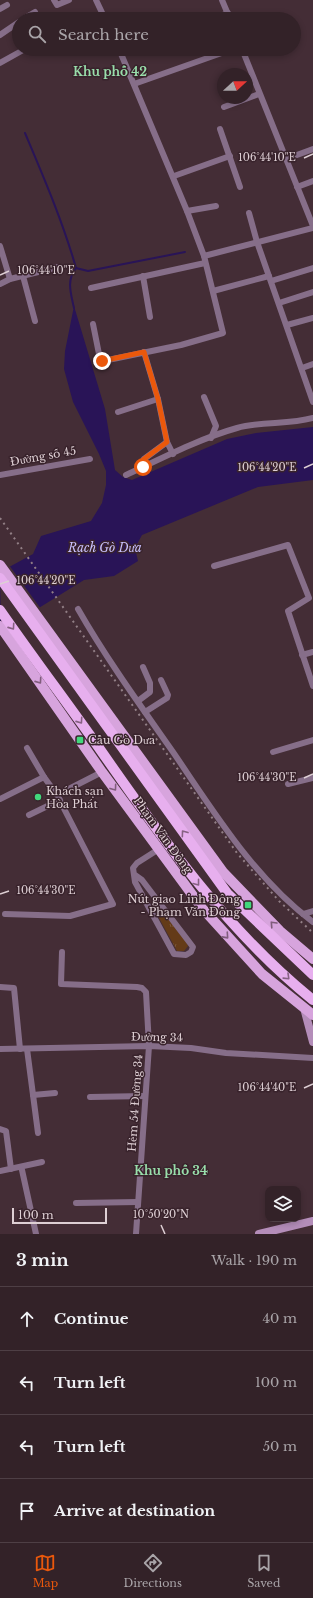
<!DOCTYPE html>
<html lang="en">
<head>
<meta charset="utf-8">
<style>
	body { margin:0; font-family:"Libre Baskerville",serif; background:#3b2a30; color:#f1f3f6 }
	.controls { position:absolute; right:12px; bottom:12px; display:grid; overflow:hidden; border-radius:8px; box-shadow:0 2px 6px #0003 }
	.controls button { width:36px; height:36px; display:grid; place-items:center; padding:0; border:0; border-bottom:1px solid #4e3f45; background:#332228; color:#f1f3f6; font:20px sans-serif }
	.compass { position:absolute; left:217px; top:68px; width:36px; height:36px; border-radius:50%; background:#332228; box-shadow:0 2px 6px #0003; rotate:69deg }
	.scale { position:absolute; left:12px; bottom:10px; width:95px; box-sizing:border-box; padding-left:4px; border:2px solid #decfd4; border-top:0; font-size:11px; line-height:14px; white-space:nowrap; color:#decfd4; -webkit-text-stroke:3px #39232c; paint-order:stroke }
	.stop { position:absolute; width:12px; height:12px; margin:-9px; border:3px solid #ea580c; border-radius:50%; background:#fff }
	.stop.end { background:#ea580c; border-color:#fff; box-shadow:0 1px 4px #0008 }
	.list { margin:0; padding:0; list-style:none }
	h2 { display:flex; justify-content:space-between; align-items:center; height:52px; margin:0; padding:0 16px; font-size:17px }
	h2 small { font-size:13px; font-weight:400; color:#a9a4a8 }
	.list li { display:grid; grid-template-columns:26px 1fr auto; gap:12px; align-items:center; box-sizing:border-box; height:64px; padding:0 16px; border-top:1px solid #4e3f45 }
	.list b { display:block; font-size:15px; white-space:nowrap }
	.list em { font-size:13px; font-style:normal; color:#a9a4a8 }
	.icon { flex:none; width:22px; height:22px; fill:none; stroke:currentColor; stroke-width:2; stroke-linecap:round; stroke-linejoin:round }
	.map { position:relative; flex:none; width:313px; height:1234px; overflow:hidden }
	.search { position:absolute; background:#332228; box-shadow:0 2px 6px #0003; left:12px; right:12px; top:12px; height:44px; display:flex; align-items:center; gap:10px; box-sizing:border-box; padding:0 14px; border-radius:22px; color:#a9a4a8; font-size:15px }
	.sheet { height:308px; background:#332228 }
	nav { display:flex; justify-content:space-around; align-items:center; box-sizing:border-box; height:56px; border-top:1px solid #4e3f45; background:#332228; font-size:11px; color:#a9a4a8 }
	nav a { display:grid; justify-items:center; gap:2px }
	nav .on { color:#ea580c }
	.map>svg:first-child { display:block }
</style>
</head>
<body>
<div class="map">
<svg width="313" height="1234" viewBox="0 0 313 1234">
	<defs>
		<pattern id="grass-tufts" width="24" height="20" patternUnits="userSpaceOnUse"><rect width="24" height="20" fill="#643b18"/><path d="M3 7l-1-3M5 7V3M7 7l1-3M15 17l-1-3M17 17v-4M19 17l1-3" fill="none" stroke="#7a5639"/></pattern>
	</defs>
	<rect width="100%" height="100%" fill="#442d36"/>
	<path fill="url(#grass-tufts)" d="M163 912 186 942 188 946 184 951H177L158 916Z"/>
	<path fill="#291457" d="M74 306 105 409 115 470 123 477 132 480 227 439 256 433 313 427V480L258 487 142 535 135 548 138 561 114 576 84 580 0 632V572L33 554 41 536 91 521 102 503 106 485V471L99 454 73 402 64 369 65 351Z"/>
	<path fill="#442d36" d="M9 565 41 609 1 634 0 570Z"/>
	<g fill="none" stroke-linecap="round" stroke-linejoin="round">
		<g stroke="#291457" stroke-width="2">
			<path d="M25 133C44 178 63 222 76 268 66 280 71 294 74 308"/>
			<path d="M76 268 88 271 185 252"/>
		</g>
		<g stroke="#866e89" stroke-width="6">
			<path d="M54 0 57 5 69 0"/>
			<path d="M96 0 105 19"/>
			<path d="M222 0 230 19"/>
			<path d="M0 9 7 5"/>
			<path d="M23 19 35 12"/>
			<path d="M211 19 228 13"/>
			<path d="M0 35 19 22"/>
			<path d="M242 49 313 226"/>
			<path d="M0 63 25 49"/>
			<path d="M134 84 233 49"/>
			<path d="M224 107 259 94"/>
			<path d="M220 129 240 187"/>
			<path d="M286 159 313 149"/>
			<path d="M174 176 230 156"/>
			<path d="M297 187 313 181"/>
			<path d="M187 211 216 206"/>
			<path d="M249 213 257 242 313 402"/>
			<path d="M0 246 10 279"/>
			<path d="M204 256 313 228"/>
			<path d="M23 276 35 321"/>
			<path d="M143 276 150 317"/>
			<path d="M271 281 313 268"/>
			<path d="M0 284 10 279 58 267"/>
			<path d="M91 288 205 263"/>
			<path d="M213 291 269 276"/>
			<path d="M279 303 313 292"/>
			<path d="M93 324 100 359 103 361 181 345 223 333 204 256 187 211 119 49"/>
			<path d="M287 325 313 318"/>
			<path d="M144 352 158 399 167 442 173 454"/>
			<path d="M302 368 313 364"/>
			<path d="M204 397 216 426 211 438"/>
			<path d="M118 412 158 399"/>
			<path d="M143 467 142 462 144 459 167 442"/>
			<path d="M0 475 90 459"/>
			<path d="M126 475C160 459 201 438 237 428 262 421 288 425 313 418"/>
			<path d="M214 566 288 545 309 598 288 611 313 686"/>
			<path d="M78 609C106 658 140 705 173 752 214 812 254 878 313 922"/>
			<path d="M302 655 313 652"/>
			<path d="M138 701 150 692V683L143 667"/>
			<path d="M145 712 167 698 168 695 161 680"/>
			<path d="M27 748 44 777"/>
			<path d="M273 752 313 740"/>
			<path d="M288 784 313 778"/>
			<path d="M0 799 44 777 57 795 102 772"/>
			<path d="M29 815 60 800"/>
			<path d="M135 875 142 880 193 947 191 952 186 955 174 954 135 882 133 868 137 863 159 849"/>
			<path d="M5 914 70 916 113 904 57 795"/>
			<path d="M303 914 313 911"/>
			<path d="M62 952 61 984 137 987 142 988 146 992 149 1046 136 1234"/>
			<path d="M0 987 14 988 20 1049"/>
			<path d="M0 1049 149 1046 191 1048 226 1053 313 1058"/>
			<path d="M27 1049 38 1133"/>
			<path d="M33 1095 55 1093"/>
			<path d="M90 1097 145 1096"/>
			<path d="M0 1129 6 1131 11 1169"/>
			<path d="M22 1170 36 1234"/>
			<path d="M0 1171 42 1162"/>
			<path d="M76 1203 138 1202"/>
		</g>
		<g stroke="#b48db9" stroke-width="8">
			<path d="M304 1008 313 1042"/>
			<path d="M259 1234 313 1221"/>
		</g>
		<g stroke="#d7a4dd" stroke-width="10">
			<path d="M0 565 223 872 280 931 313 959"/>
			<path d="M0 626 102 772 202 908 262 974 313 1015"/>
		</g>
		<g stroke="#e7afee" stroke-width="10">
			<path d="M0 578 227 893 313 975"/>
			<path d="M0 610C32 656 65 700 97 745 161 837 225 929 313 1000"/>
		</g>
		<path stroke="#927f86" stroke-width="2" stroke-dasharray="2 4" stroke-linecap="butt" d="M0 518 237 853 279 901 313 933"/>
	</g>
	<defs><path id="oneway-chevron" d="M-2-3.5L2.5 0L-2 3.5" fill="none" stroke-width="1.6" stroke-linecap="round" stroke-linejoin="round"/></defs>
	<g stroke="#876283">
		<use href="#oneway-chevron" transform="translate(12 627) rotate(55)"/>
		<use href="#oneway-chevron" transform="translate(80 721) rotate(55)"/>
		<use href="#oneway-chevron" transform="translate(184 833) rotate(-126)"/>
		<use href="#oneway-chevron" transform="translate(197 883) rotate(52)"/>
		<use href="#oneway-chevron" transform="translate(287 977) rotate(44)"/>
	</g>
	<g stroke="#805d7c">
		<use href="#oneway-chevron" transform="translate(39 681) rotate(55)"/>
		<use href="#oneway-chevron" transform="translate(114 788) rotate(54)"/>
		<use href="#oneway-chevron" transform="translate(273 924) rotate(-133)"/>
		<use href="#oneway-chevron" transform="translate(226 936) rotate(48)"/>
	</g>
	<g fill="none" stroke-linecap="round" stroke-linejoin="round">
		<path stroke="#ea580c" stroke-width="5" d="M102 361 144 352 158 399 167 442 144 459 142 462 143 467"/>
	</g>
	<path fill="none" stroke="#decfd4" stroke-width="1.5" d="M304 158 313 154M0 275 9 271M304 468 313 464M0 584 9 581M304 778 313 774M0 894 9 891M304 1088 313 1084M161 1225 165 1234"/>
	<g fill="#42d77c" stroke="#39232c" stroke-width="1.5">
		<rect x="76" y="736" width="8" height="8" rx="2"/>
		<circle cx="38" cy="797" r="4"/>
		<rect x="244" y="901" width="8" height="8" rx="2"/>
	</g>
	<g text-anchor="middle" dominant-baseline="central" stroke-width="3" stroke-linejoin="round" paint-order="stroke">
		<g font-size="11" fill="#decfd4" stroke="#39232c">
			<text transform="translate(43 456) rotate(-10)">Đường số 45</text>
			<text transform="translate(163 835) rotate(54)">Phạm Văn Đồng</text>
			<text transform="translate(157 1037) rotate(1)">Đường 34</text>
			<text transform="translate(135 1103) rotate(-86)">Hẻm 54 Đường 34</text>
		</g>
		<g font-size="11" fill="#decfd4" stroke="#39232c" text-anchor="start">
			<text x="88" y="740">Cầu Gò Dưa</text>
			<text x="46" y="791">Khách sạn<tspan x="46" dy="13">Hòa Phát</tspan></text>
			<text x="240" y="899" text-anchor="end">Nút giao Linh Đông<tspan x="240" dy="13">- Phạm Văn Đồng</tspan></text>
		</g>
		<g font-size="12" font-weight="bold" fill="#99deab" stroke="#39232c">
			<text x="110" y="71">Khu phố 42</text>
			<text x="171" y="1170">Khu phố 34</text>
		</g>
		<g font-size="12" font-style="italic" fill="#c9c0fe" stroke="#39232c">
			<text x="105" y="547">Rạch Gò Dưa</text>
		</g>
	</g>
	<g font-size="10" text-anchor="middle" fill="#decfd4" stroke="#39232c" stroke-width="3" stroke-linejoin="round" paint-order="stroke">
		<text x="267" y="161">106°44'10"E</text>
		<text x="46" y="274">106°44'10"E</text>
		<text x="267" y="471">106°44'20"E</text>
		<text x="46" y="584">106°44'20"E</text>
		<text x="267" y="781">106°44'30"E</text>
		<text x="46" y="894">106°44'30"E</text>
		<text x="267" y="1091">106°44'40"E</text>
		<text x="161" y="1218">10°50'20"N</text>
	</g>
</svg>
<div class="controls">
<button><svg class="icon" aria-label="layers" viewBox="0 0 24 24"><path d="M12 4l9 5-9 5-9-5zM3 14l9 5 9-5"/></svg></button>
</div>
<svg class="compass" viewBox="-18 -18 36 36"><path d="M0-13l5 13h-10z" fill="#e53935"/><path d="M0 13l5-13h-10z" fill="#a9a4a8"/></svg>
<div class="scale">100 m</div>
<div class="stop" style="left:143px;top:467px"></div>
<div class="stop end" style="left:102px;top:361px"></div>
<div class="search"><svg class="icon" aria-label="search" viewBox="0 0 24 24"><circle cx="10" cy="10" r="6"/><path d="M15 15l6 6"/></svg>Search here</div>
</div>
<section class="sheet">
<h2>3 min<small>Walk · 190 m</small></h2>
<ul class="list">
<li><svg class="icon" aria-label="ahead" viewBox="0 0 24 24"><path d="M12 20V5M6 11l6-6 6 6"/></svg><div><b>Continue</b></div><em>40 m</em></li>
<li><svg class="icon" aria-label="left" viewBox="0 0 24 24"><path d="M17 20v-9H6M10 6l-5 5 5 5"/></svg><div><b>Turn left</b></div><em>100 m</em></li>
<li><svg class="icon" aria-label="left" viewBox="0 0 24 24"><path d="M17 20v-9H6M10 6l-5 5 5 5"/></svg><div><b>Turn left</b></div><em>50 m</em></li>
<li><svg class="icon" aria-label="arrive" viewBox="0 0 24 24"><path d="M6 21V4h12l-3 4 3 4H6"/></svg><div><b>Arrive at destination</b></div></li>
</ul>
</section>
<nav>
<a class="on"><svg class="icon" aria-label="map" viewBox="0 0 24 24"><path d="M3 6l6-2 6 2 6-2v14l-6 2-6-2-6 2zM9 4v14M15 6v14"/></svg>Map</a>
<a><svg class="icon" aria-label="directions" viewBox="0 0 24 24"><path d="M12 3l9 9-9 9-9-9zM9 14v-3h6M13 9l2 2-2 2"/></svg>Directions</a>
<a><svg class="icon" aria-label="saved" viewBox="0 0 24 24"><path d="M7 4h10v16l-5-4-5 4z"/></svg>Saved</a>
</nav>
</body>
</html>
